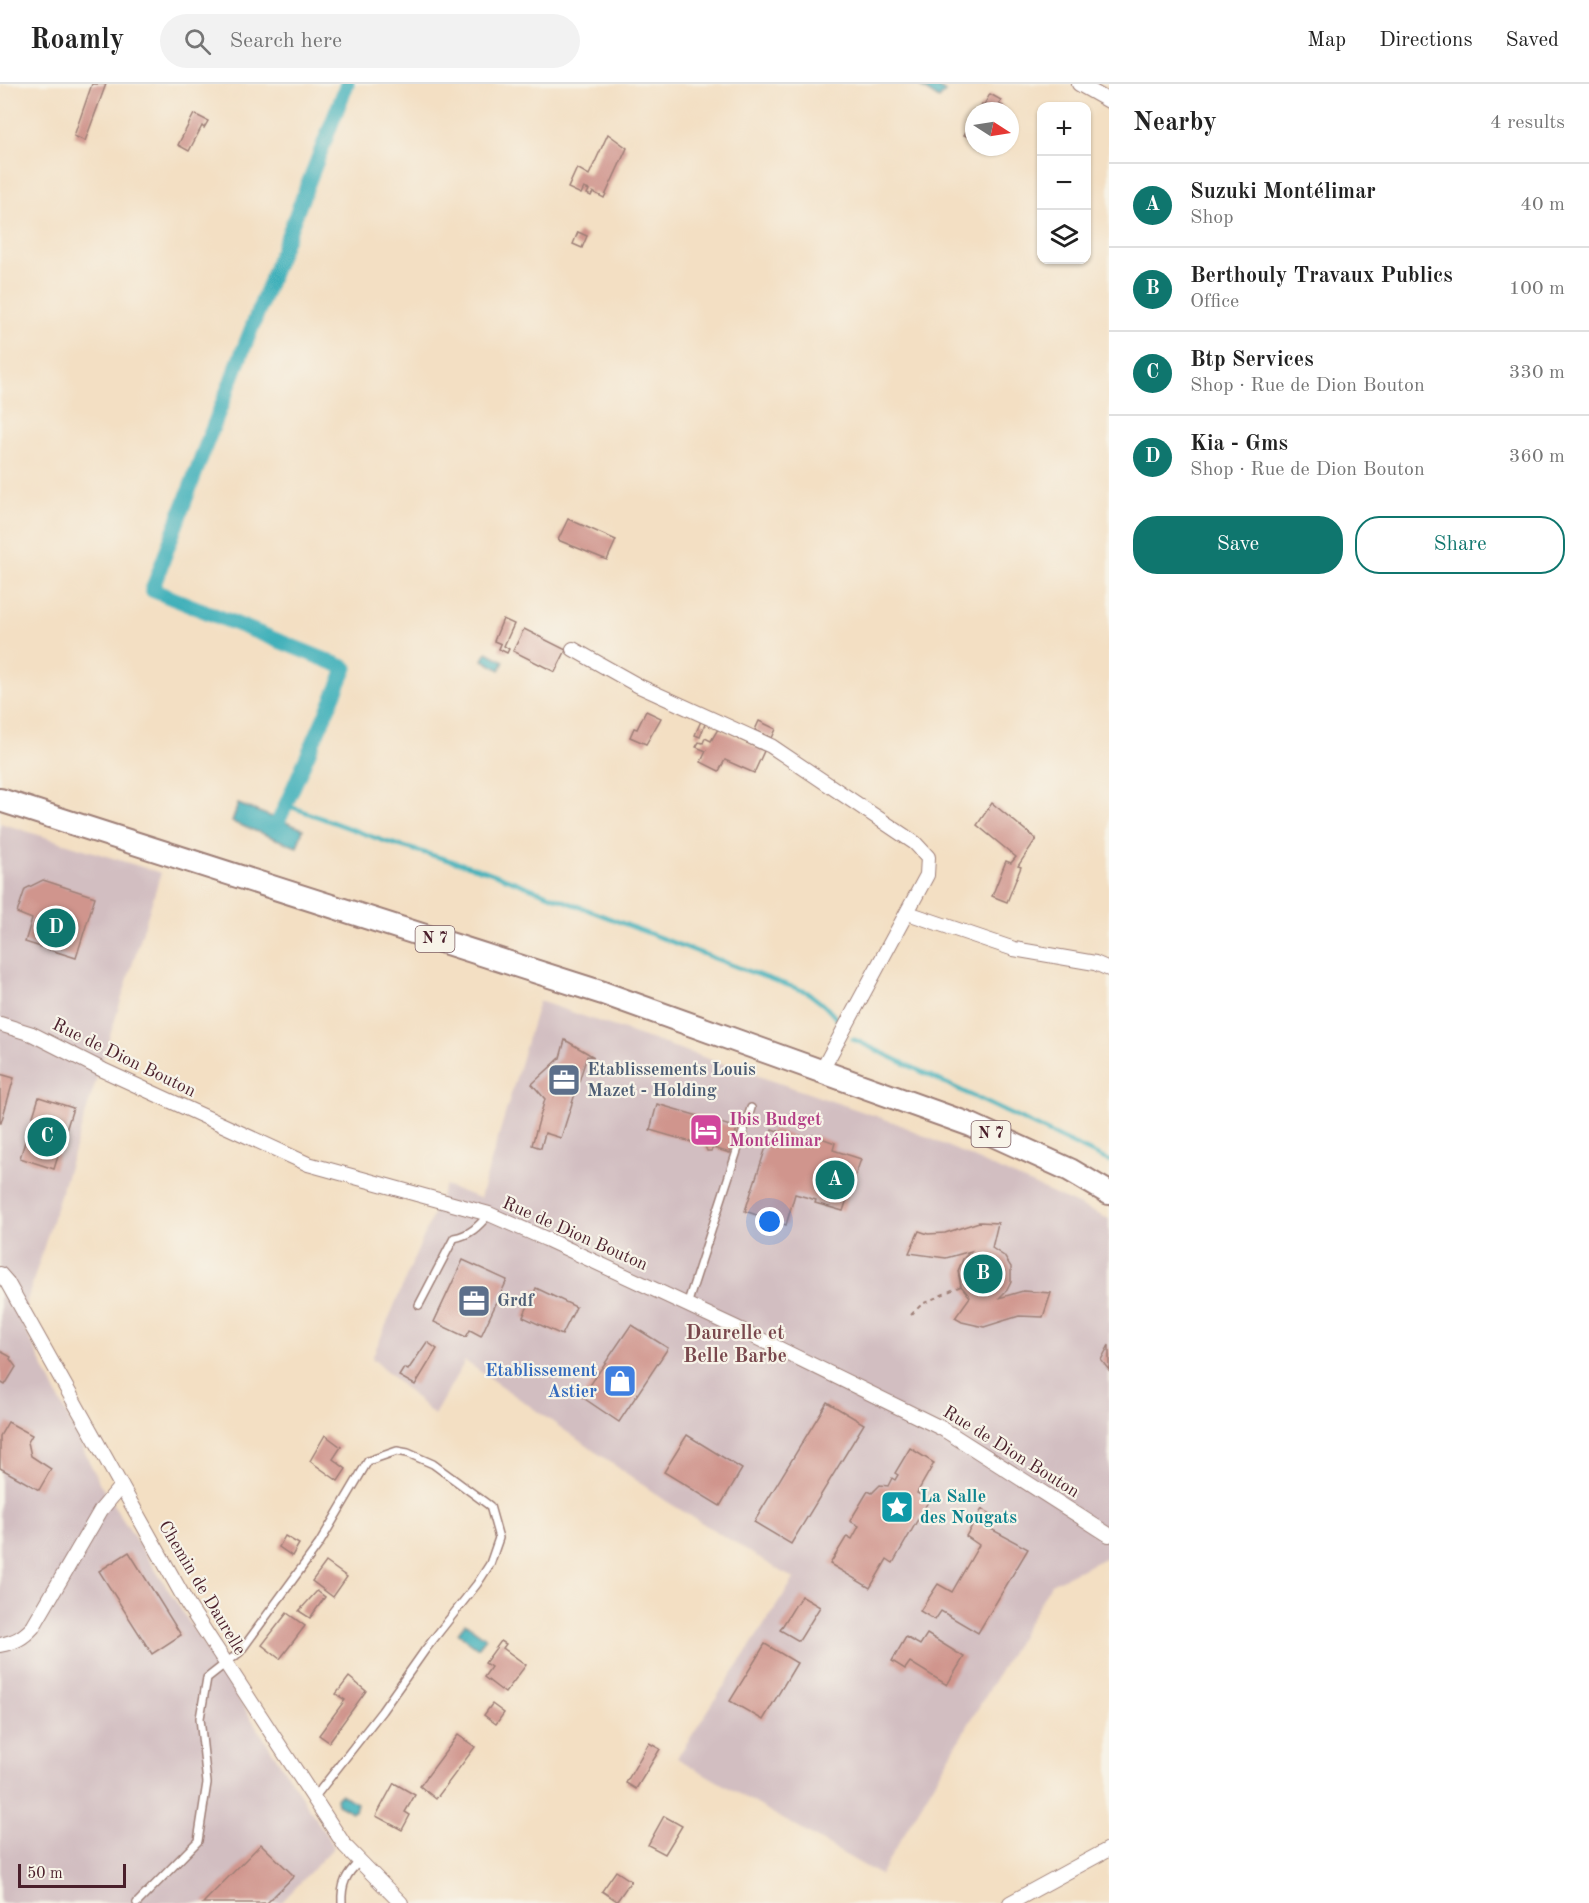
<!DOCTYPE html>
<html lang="en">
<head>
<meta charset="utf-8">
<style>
	body { margin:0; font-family:"Old Standard TT",serif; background:#f2f2f2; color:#222 }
	.controls { position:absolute; right:18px; top:18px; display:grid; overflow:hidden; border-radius:12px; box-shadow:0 2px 4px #0004 }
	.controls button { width:54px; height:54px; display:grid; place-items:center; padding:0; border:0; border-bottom:2px solid #e0e0e0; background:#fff; color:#222; font:30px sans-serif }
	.compass { position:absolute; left:965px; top:18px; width:54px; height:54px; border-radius:50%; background:#fff; box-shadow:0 2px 4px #0004; rotate:102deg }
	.scale { position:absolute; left:18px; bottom:15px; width:108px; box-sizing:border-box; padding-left:6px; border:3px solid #4a1f2b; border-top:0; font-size:16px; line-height:21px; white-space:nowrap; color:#4a1f2b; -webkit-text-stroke:4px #f7f3e8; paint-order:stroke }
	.you { position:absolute; left:770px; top:1138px; width:21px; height:21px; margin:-15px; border:4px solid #fff; border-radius:50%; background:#1a73e8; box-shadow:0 0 0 9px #1a73e833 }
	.badge { display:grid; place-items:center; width:39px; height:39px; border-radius:50%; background:#0f766e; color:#fff; font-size:20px; font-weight:700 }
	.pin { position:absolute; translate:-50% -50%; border:3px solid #fff; box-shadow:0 2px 6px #0006 }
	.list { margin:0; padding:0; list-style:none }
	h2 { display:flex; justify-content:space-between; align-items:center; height:78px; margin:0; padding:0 24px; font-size:26px }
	h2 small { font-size:20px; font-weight:400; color:#767676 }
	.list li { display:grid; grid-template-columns:39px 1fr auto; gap:18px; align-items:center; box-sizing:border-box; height:84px; padding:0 24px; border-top:2px solid #e0e0e0 }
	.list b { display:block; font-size:22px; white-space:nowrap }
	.list p { margin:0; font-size:20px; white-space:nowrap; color:#767676 }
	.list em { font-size:20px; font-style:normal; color:#767676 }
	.actions { display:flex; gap:12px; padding:18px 24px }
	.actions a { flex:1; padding:14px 0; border:2px solid #0f766e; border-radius:24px; text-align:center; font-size:21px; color:#0f766e }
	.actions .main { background:#0f766e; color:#fff }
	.icon { flex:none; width:33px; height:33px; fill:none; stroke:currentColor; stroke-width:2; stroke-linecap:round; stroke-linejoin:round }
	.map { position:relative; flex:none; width:1109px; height:1819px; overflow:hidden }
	header { display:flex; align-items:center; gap:36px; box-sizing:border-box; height:84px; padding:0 30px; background:#fff; border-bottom:2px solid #e0e0e0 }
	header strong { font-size:28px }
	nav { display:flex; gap:33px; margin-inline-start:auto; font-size:21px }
	.search { width:420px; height:54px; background:#f2f2f2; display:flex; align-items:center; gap:15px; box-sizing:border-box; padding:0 21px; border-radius:33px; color:#767676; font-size:22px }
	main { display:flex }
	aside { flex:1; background:#fff }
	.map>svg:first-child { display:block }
</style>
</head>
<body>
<header>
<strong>Roamly</strong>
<div class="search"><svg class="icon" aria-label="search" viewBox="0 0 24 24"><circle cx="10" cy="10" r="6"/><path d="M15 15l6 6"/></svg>Search here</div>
<nav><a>Map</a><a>Directions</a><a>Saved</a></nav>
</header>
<main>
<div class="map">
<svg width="1109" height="1819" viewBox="0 0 1109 1819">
	<rect width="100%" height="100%" fill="#f7f3e8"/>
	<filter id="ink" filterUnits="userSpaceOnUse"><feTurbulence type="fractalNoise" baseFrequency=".0167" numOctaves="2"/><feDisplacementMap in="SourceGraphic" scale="12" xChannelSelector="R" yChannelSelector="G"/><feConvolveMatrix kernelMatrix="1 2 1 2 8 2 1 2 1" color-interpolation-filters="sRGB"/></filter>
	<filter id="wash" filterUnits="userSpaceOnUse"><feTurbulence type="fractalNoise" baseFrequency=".008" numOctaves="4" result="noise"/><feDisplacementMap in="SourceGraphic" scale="24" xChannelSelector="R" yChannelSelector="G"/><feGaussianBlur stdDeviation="1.35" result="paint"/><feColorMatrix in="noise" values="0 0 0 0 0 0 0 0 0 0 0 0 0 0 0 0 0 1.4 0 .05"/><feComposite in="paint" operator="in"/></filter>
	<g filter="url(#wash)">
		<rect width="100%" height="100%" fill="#f3dfc3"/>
		<g fill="#d2bec1">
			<path d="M0 739 161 789 21 1236 100 1400 334 1763 281 1819H0Z"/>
			<path d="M539 917 896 1039 1109 1135V1472L1051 1500 880 1791 677 1674 794 1495 666 1417 465 1277 434 1331 372 1274 445 1102 480 1114Z"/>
		</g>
		<g fill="#40b0ba" stroke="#456872" stroke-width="1.5">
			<path d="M923 0H934L945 8 939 15 921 3Z"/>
			<path d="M487 568 504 577 500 586 483 576Z"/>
			<path d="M238 720 303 745 297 763 232 738Z"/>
			<path d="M465 1539 486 1554 478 1564 458 1549Z"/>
			<path d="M341 1710 357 1719 355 1727 352 1728 337 1720 336 1714Z"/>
		</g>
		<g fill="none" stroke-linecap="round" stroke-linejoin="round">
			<g stroke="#40b0ba" stroke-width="4.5">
				<path d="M286 721 384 757 486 787 745 886 807 908 825 922 836 934"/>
				<path d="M853 955 1109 1077"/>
			</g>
			<path stroke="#40b0ba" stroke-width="15" d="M279 736 346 584 152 506 204 366 347 0"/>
		</g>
		<g id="blocks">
			<g fill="#d0958d">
				<path d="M92 0H106L85 57 74 52Z"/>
				<path d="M990 10 1001 16 999 20 1003 22 1000 27H978L982 20 984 21Z"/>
				<path d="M194 30 208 37 204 44 202 42 189 67 178 61Z"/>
				<path d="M974 34V56L964 51Z"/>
				<path d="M608 50 627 64 604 114 593 108 591 112 587 110 589 106 584 104 581 110 568 104 577 84 589 91Z"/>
				<path d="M578 148 587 152 582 164 573 160Z"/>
				<path d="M568 435 616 456 607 476 558 456Z"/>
				<path d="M503 535 514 540 504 562 509 565 507 569 499 565 501 560 494 557Z"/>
				<path d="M524 545 566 566 555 588 513 567Z"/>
				<path d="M646 627 661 634 646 660 630 653 634 644 637 645Z"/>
				<path d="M701 637 705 640 700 653 695 651Z"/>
				<path d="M759 637 776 645 772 654 755 646Z"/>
				<path d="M718 645 764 667 754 689 725 676 719 687 701 678 706 667 696 663 699 658 703 659 705 654 711 657Z"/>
				<path d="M992 719 1036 755 1018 782 1021 783 1007 818 992 812 1006 777 1011 779 1016 773 977 741Z"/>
				<path d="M43 796 95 813 76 874 25 858 32 835 17 829 25 805Z"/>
				<path d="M565 956 594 973 587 972 561 1054 545 1049 541 1064 532 1061 545 1015 532 1000 560 974Z"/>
				<path d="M0 990 14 994 1 1039H0Z"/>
				<path d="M39 1013 73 1024 54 1085 20 1074Z"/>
				<path d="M657 1020 712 1036 718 1034 720 1039 737 1044 730 1069 713 1064 711 1067H707L705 1062 650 1046Z"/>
				<path d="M772 1045 811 1058 813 1051 835 1059 833 1066 861 1075 843 1127 815 1119 816 1116 795 1110 786 1141 745 1127Z"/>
				<path d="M979 1138 998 1139 992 1164 1004 1172 1011 1183V1198L1007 1206 999 1214 1023 1207 1051 1209 1043 1233 1019 1232 984 1243 962 1238 955 1234 970 1213 961 1202 958 1187 963 1175 971 1167 946 1174 909 1169 919 1147 928 1150 945 1149Z"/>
				<path d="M463 1176 507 1196 481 1252 470 1246 466 1253 434 1238Z"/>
				<path d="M536 1204 576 1223 562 1251 523 1233Z"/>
				<path d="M631 1241 668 1264 619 1338 582 1313Z"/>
				<path d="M427 1258 437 1265 415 1301 399 1292 404 1284 408 1286Z"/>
				<path d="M1109 1261V1286L1101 1276Z"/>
				<path d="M0 1267 11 1273 10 1275 16 1283 5 1301 0 1298Z"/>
				<path d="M827 1318 864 1340 791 1460 754 1438Z"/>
				<path d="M8 1338 32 1351 28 1358 31 1372 51 1385 39 1406 0 1384V1352Z"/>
				<path d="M325 1351 341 1363 333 1375 346 1385 338 1397 310 1377Z"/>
				<path d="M687 1351 742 1385 720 1422 664 1388Z"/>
				<path d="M910 1364 934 1379 917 1409 929 1416 893 1479 887 1475 870 1504 830 1480 847 1452 852 1455 859 1442 850 1437 868 1407 872 1409 880 1401 888 1402 892 1394 895 1396 898 1391 895 1389Z"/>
				<path d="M982 1425 996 1433 989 1444 1028 1465 978 1549 941 1527 935 1536 920 1527 938 1500 952 1508 979 1461 966 1452Z"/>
				<path d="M285 1452 299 1460 292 1472 279 1463Z"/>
				<path d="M129 1468 181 1551 152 1570 99 1487Z"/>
				<path d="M326 1478 347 1493 333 1513 312 1497Z"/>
				<path d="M317 1507 325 1513 310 1534 299 1527Z"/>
				<path d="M801 1512 820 1523 799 1557 780 1546Z"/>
				<path d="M287 1529 305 1542 280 1575 262 1561Z"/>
				<path d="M927 1550 964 1573 947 1601 910 1578 905 1585 892 1577 906 1553 920 1561Z"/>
				<path d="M501 1557 506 1560 503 1564 526 1581 505 1609 484 1593 491 1583 485 1579Z"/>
				<path d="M765 1560 797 1579 763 1636 730 1617Z"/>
				<path d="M349 1593 366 1607 329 1658 319 1651 345 1616 336 1610Z"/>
				<path d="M492 1620 504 1629 496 1640 484 1631Z"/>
				<path d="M458 1651 475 1663 436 1715 420 1702Z"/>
				<path d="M649 1659 660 1665 636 1705 626 1699Z"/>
				<path d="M394 1699 415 1711 405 1728 410 1731 402 1746 376 1732Z"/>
				<path d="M664 1732 682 1742 665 1770 648 1761Z"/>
				<path d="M261 1760 294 1792 267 1819H203Z"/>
				<path d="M616 1787 631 1797 617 1817 602 1807Z"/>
			</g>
		</g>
	</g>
	<g filter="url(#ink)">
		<use href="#blocks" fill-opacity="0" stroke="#9e7f77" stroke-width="1.5"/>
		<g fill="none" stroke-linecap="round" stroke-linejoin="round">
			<g stroke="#9e7f77" stroke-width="10">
				<g id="lane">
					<path d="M419 1221 454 1154C470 1151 478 1143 489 1130"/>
					<path d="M687 1221 751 1024"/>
					<path d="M137 1819 198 1757 207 1699 200 1634 207 1594 240 1568 319 1460 368 1377 397 1367 408 1369 433 1380 490 1422 499 1454 490 1480 477 1500 425 1566 382 1627 314 1714"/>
					<path d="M342 1819C341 1800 346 1790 360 1777"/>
				</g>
			</g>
			<g stroke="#9e7f77" stroke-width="16">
				<g id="street">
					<path d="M1079 0 1109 17"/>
					<path d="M573 565 639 602 771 662 915 759 928 773 927 791 821 988"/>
					<path d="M908 829 1014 865 1095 879 1109 885"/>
					<path d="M0 940 32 950 103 986 308 1080 489 1130 546 1155 737 1244 943 1345 1109 1451"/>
					<path d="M0 1190 7 1198 188 1521 345 1762 401 1819"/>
					<path d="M0 1561C15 1558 23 1554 33 1543L101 1426 121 1402"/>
					<path d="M1010 1819 1109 1765"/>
				</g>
			</g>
			<g stroke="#9e7f77" stroke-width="26">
				<path id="primary" d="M0 716 603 909 971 1041 1070 1086 1109 1109"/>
			</g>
			<path stroke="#9e7f77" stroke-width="2" stroke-dasharray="4.5 4.5" stroke-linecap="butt" d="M911 1231 922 1220 961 1202"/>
			<use href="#lane" stroke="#fff" stroke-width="7"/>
			<use href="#street" stroke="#fff" stroke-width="14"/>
			<use href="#primary" stroke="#fff" stroke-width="22"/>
		</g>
	</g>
	<defs>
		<g id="office-square" transform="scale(1.725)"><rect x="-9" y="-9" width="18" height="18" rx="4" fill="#5c6f8a" stroke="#f7f3e8"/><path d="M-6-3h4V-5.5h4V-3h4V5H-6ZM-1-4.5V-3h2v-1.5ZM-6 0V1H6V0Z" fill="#fff"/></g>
		<g id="hotel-square" transform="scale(1.725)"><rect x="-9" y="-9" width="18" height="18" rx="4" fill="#d1479c" stroke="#f7f3e8"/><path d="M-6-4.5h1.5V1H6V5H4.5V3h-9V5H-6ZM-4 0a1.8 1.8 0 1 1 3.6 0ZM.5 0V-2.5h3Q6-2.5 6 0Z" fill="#fff"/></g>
		<g id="shop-square" transform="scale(1.725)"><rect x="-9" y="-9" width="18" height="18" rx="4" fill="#3f7fe0" stroke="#f7f3e8"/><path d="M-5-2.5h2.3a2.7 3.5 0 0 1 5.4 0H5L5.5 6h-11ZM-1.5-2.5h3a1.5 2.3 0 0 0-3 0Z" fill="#fff"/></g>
		<g id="sight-square" transform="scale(1.725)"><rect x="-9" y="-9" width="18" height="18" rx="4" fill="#0f9aa8" stroke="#f7f3e8"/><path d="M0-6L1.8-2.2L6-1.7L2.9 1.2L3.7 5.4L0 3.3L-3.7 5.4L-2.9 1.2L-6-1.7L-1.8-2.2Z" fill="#fff"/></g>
	</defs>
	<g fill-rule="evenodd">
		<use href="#office-square" x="564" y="996"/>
		<use href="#hotel-square" x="706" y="1046"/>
		<use href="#office-square" x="474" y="1217"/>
		<use href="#shop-square" x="620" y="1297"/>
		<use href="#sight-square" x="897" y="1423"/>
	</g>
	<g text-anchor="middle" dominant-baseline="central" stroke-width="4.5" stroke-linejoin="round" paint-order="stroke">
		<g fill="#f7f3e8" stroke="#7e5f64" stroke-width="1.5">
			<rect x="415.5" y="842" width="39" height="26" rx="4.5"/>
			<rect x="971.5" y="1037" width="39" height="26" rx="4.5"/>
		</g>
		<g font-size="16" font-weight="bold" fill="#4a1f2b">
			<text x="435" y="855">N 7</text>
			<text x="991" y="1050">N 7</text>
		</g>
		<g font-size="18" fill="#4a1f2b" stroke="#f7f3e8">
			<text transform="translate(124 974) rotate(26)">Rue de Dion Bouton</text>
			<text transform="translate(575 1150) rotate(24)">Rue de Dion Bouton</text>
			<text transform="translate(1011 1368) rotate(32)">Rue de Dion Bouton</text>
			<text transform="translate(202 1504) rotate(59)">Chemin de Daurelle</text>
		</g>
		<g font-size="18" font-weight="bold" fill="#4e5e75" stroke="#f7f3e8" text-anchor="start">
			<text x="587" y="986">Etablissements Louis<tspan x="587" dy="21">Mazet - Holding</tspan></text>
			<text x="497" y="1217">Grdf</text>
		</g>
		<g font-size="18" font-weight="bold" fill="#b23c85" stroke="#f7f3e8" text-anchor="start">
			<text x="729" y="1036">Ibis Budget<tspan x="729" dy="21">Montélimar</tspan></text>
		</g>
		<g font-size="18" font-weight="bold" fill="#366cbe" stroke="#f7f3e8" text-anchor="end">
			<text x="597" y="1287">Etablissement<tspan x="597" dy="21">Astier</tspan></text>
		</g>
		<g font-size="18" font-weight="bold" fill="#0d838f" stroke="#f7f3e8" text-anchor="start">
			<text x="920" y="1413">La Salle<tspan x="920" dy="21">des Nougats</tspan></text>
		</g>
		<g font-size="20" font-weight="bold" fill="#79484d" stroke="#f7f3e8">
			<text x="735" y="1250">Daurelle et<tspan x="735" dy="23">Belle Barbe</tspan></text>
		</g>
	</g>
</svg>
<div class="controls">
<button>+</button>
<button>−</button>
<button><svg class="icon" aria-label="layers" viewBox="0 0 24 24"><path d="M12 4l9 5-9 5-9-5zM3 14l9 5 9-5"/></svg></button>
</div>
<svg class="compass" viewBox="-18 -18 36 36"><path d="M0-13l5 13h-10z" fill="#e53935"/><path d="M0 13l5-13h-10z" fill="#767676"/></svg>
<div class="scale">50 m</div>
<div class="you"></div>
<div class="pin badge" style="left:835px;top:1096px">A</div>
<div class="pin badge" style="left:983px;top:1190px">B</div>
<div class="pin badge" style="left:47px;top:1053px">C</div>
<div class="pin badge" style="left:56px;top:844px">D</div>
</div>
<aside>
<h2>Nearby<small>4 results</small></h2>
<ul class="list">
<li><span class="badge">A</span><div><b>Suzuki Montélimar</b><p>Shop</p></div><em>40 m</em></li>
<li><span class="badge">B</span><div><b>Berthouly Travaux Publics</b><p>Office</p></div><em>100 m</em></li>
<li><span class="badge">C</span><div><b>Btp Services</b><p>Shop · Rue de Dion Bouton</p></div><em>330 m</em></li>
<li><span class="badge">D</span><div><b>Kia - Gms</b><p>Shop · Rue de Dion Bouton</p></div><em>360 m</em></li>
</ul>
<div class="actions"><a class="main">Save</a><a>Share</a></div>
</aside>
</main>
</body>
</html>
